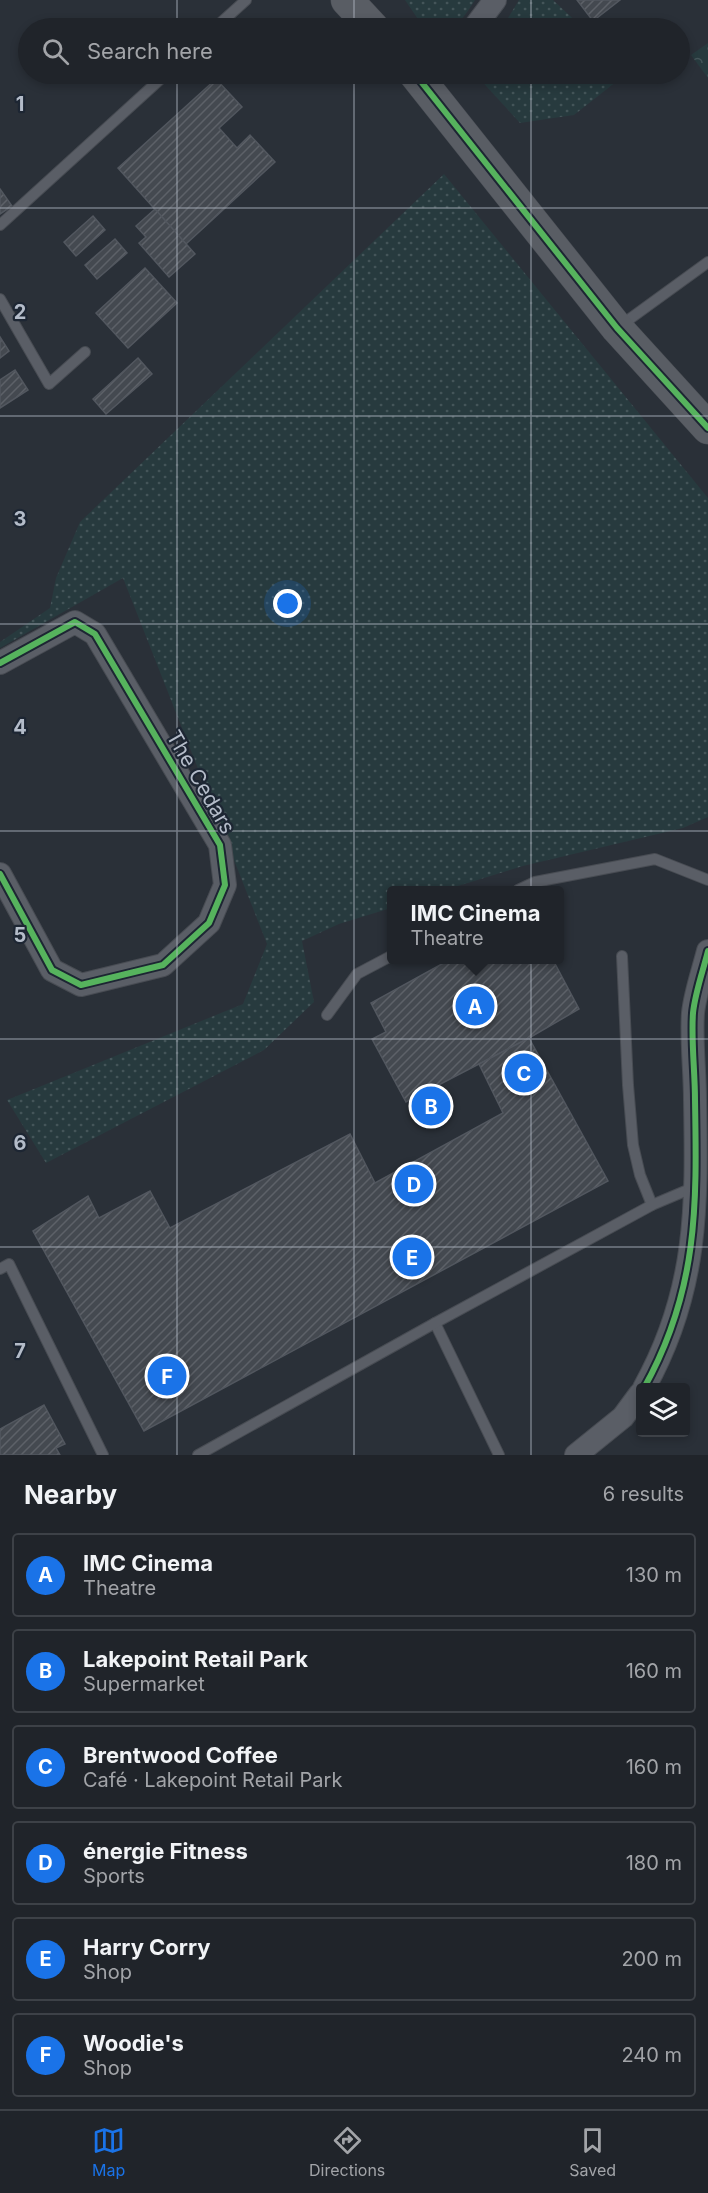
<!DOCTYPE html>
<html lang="en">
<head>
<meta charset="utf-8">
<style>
	body { margin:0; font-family:Inter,sans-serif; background:#282c32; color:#f1f3f6 }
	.controls { position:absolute; right:18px; bottom:18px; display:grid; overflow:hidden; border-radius:6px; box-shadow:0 3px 9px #0003 }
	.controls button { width:54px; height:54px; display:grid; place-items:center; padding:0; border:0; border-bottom:2px solid #3d4147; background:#20242a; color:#f1f3f6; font:30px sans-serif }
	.you { position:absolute; left:288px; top:604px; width:21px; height:21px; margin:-15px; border:4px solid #fff; border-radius:50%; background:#1a73e8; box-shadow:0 0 0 9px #1a73e833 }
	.badge { display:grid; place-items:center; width:39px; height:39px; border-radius:50%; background:#1a73e8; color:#fff; font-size:20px; font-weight:700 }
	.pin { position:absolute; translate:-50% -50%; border:3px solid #fff; box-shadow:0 2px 6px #0006 }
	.popup { position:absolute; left:387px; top:886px; width:177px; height:78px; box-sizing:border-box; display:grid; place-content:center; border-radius:6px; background:#20242a; filter:drop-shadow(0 2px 4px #0005); font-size:20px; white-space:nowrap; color:#a2a4a8 }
	.popup b { font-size:22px; color:#f1f3f6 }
	.popup::after { content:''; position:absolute; left:50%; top:100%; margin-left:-12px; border:12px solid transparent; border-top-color:#20242a }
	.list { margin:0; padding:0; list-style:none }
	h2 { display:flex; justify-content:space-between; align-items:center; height:78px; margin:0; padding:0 24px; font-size:26px }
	h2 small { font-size:20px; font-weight:400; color:#a2a4a8 }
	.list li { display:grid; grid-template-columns:39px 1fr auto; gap:18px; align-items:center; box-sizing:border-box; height:84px; margin:0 12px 12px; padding:0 12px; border:2px solid #3d4147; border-radius:6px }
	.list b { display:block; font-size:22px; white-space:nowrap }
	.list p { margin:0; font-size:20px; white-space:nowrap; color:#a2a4a8 }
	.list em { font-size:20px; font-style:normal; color:#a2a4a8 }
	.icon { flex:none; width:33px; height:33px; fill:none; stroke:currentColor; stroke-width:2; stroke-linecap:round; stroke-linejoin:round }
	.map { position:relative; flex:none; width:708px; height:1455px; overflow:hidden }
	.search { position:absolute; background:#20242a; box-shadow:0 3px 9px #0003; left:18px; right:18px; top:18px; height:66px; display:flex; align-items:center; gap:15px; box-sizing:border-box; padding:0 21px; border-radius:33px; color:#a2a4a8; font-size:22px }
	.sheet { height:654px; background:#20242a }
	nav { display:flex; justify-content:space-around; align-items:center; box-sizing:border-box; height:84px; border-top:2px solid #3d4147; background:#20242a; font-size:16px; color:#a2a4a8 }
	nav a { display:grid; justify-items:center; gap:3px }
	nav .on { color:#1a73e8 }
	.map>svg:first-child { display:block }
</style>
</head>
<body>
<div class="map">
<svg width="708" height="1455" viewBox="0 0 708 1455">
	<defs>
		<pattern id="grass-dots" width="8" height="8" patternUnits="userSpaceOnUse" patternTransform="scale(1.5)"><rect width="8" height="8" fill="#273a3e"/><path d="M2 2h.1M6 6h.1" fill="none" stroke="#445559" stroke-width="1.8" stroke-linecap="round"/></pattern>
		<pattern id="park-crowns" width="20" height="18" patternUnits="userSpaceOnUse" patternTransform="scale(1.5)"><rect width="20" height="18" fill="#273a3e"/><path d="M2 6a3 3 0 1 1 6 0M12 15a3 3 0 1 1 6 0" fill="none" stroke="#445559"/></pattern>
		<pattern id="building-hatch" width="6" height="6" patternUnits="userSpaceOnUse" patternTransform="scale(1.5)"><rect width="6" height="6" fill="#444950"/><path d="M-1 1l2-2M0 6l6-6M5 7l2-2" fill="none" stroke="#5d6168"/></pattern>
	</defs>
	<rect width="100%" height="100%" fill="#2a3038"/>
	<g fill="url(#grass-dots)">
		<path d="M405 0H475C458 27 456 28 424 28Z"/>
		<path d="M519 0H553L583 28H502Z"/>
		<path d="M475 74H626L574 115 520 123Z"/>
		<path d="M444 174 708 498V817L683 828 523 866 445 890H391V908L339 924 302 941 314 1002 264 1050 46 1163 7 1100 243 1004 267 944 123 578 0 648V642L50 608 56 578 80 522Z"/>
	</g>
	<path fill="url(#park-crowns)" d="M708 43V78L691 55Z"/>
	<g fill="url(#building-hatch)" stroke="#52575f" stroke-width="1.5">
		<path d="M577 0H620L593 21Z"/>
		<path d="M216 79 242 107 219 128 237 148 250 135 275 162 186 244 118 168Z"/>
		<path d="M0 189 12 206 0 214Z"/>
		<path d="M155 209 195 254 169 277 139 243 146 237 136 226Z"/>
		<path d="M93 216 105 230 76 256 64 242Z"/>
		<path d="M115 239 127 253 97 279 85 265Z"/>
		<path d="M145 268 177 303 128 348 96 313Z"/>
		<path d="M0 337 9 351 0 358Z"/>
		<path d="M138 358 152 374 106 414 93 399Z"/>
		<path d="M15 370 28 390 0 408V380Z"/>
		<path d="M449 960H553L579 1009 529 1038 406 1102 372 1039 386 1032 371 1003Z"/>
		<path d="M529 1038 608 1181 144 1431 33 1231 88 1196 99 1218 150 1191 170 1228 350 1134 375 1183 503 1113 479 1064Z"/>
		<path d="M44 1405 65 1444 56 1448 60 1455H0V1429Z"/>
	</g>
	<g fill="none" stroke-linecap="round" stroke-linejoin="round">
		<g stroke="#484c53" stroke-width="12">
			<g id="lane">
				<path d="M215 28 246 0"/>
				<path d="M0 225 166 74"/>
				<path d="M0 299 49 384 85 352"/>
				<path d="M620 326 708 262"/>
				<path d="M518 890 535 882 655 859 708 880"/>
				<path d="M622 956 628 1085 633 1145 640 1175 652 1205"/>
				<path d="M327 1015 357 974 391 956"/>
				<path d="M0 1269 9 1264 103 1455"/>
				<path d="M435 1323 499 1455"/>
				<path d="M198 1455 435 1323 652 1205 697 1186"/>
			</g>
		</g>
		<g stroke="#484c53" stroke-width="24">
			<g id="street">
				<path d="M474 28 495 0"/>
				<path d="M0 663 75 622 95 634 220 845 225 885 209 923 163 965 81 985 52 970 0 874"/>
				<path d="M644 1388C698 1291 697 1206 695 1100 695 1072 691 1040 693 1013 695 993 703 971 708 951"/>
				<path d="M576 1455 623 1417 640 1394"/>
			</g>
		</g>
		<g stroke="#484c53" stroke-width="33">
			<g id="secondary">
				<path d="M347 0 373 28"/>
				<path d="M415 74 617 328 708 428"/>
			</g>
		</g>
		<use href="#lane" stroke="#5a5e66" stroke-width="10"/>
		<use href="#street" stroke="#5a5e66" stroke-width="22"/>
		<use href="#secondary" stroke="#595d64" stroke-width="32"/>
		<g stroke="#1d2633" stroke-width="10">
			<g id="cycleway">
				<path d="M415 74 617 328 708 428"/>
				<path d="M0 663 75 622 95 634 220 845 225 885 209 923 163 965 81 985 52 970 0 874"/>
				<path d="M644 1388C698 1291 697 1206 695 1100 695 1072 691 1040 693 1013 695 993 703 971 708 951"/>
			</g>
		</g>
		<use href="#cycleway" stroke="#56b35d" stroke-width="6"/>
	</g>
	<path fill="none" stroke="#b4bcc9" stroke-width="1.5" stroke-opacity="0.55" d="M177 0V28M354 0V28M531 0V28M177 74V1455M354 74V1455M531 74V1455M0 208H708M0 416H708M0 624H708M0 831H708M0 1039H708M0 1247H708"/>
	<g text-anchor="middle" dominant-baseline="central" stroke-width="4.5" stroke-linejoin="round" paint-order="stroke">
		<g font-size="21" fill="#b4bcc9" stroke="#1d2633">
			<text transform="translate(201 782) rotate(60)">The Cedars</text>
		</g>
	</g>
	<g font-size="20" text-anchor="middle" font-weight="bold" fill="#b4bcc9" stroke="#1d2633" stroke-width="4.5" stroke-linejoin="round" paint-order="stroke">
		<text x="20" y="111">1</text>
		<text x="20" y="319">2</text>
		<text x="20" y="526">3</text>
		<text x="20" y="734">4</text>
		<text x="20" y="942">5</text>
		<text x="20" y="1150">6</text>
		<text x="20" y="1358">7</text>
	</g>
</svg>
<div class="controls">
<button><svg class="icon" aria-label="layers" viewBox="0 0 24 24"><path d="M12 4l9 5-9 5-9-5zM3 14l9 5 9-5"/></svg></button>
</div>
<div class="you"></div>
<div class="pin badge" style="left:475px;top:1006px">A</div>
<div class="popup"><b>IMC Cinema</b>Theatre</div>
<div class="pin badge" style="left:431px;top:1106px">B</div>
<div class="pin badge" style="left:524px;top:1073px">C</div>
<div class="pin badge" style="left:414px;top:1184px">D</div>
<div class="pin badge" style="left:412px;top:1257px">E</div>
<div class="pin badge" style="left:167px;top:1376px">F</div>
<div class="search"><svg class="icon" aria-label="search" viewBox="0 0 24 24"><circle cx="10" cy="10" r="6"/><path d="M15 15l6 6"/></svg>Search here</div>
</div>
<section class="sheet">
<h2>Nearby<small>6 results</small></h2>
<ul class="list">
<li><span class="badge">A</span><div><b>IMC Cinema</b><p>Theatre</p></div><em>130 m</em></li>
<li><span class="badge">B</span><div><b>Lakepoint Retail Park</b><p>Supermarket</p></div><em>160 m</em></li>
<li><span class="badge">C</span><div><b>Brentwood Coffee</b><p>Café · Lakepoint Retail Park</p></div><em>160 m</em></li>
<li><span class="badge">D</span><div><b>énergie Fitness</b><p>Sports</p></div><em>180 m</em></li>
<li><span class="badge">E</span><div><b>Harry Corry</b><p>Shop</p></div><em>200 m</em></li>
<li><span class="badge">F</span><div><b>Woodie's</b><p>Shop</p></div><em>240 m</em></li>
</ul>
</section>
<nav>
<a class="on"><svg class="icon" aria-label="map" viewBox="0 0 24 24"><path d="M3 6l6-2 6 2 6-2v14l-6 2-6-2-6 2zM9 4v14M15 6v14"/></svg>Map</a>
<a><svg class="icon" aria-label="directions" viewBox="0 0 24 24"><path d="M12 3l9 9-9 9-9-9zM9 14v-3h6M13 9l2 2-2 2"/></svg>Directions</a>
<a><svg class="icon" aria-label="saved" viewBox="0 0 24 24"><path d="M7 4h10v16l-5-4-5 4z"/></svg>Saved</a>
</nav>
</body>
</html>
